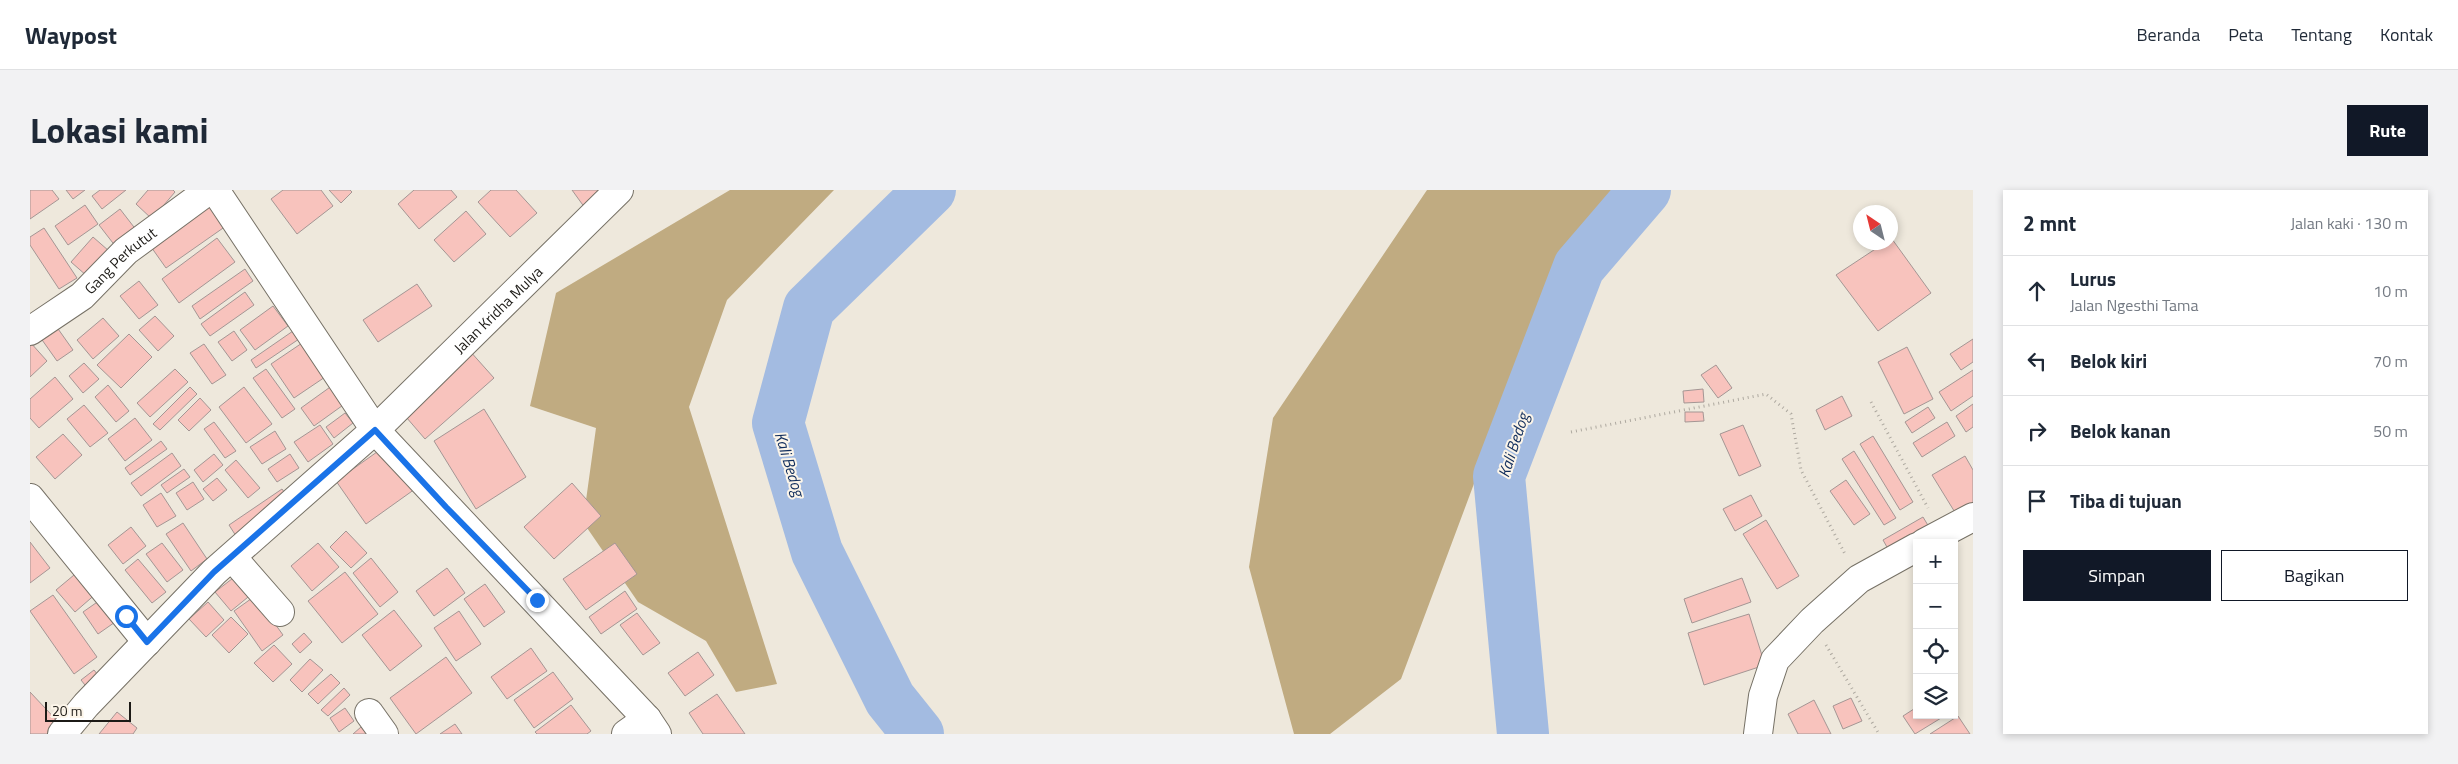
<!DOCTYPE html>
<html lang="id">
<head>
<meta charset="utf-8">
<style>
	body { margin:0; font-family:"Titillium Web",sans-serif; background:#f2f2f3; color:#1f2937 }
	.controls { position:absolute; right:15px; bottom:15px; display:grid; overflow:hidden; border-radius:0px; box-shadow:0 2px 8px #0003 }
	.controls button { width:45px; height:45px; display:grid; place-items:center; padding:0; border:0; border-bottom:1px solid #e0e1e3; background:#fff; color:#1f2937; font:25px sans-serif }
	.compass { position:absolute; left:1823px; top:15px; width:45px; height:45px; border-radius:50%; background:#fff; box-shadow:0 2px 8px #0003; rotate:325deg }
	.scale { position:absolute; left:15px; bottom:12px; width:86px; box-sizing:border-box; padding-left:5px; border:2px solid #1c1a16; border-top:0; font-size:14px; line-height:18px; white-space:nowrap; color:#1c1a16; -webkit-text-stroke:4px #fcf5e9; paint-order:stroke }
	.stop { position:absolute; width:15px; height:15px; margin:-11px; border:4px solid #1a73e8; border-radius:50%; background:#fff }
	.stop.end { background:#1a73e8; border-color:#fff; box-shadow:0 1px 5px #0008 }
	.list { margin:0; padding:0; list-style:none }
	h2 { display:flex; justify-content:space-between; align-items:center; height:65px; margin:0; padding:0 20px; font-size:21px }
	h2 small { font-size:16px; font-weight:400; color:#747a83 }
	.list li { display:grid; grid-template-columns:32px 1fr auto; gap:15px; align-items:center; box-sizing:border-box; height:70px; padding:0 20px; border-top:1px solid #e0e1e3 }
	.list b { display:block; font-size:19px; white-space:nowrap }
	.list p { margin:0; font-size:16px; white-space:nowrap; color:#747a83 }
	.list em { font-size:16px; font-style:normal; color:#747a83 }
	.actions { display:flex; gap:10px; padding:15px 20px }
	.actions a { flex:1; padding:11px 0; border:1px solid #111827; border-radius:0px; text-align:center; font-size:18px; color:#111827 }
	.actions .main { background:#111827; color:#fff }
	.icon { flex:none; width:28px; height:28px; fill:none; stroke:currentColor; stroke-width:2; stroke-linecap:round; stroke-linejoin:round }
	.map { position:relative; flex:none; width:1943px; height:544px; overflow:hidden; border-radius:0px }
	header { display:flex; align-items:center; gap:30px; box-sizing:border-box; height:70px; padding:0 25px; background:#fff; border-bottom:1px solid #e0e1e3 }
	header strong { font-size:24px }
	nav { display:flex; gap:28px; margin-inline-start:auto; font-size:18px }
	.intro { display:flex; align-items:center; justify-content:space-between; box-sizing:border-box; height:120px; padding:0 30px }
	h1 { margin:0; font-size:35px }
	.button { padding:12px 22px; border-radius:0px; background:#111827; color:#fff; font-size:18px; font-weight:700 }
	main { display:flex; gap:30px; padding:0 30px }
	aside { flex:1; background:#fff; border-radius:0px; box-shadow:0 2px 8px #0003 }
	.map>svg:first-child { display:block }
</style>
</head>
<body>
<header>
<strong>Waypost</strong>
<nav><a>Beranda</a><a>Peta</a><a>Tentang</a><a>Kontak</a></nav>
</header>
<div class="intro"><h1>Lokasi kami</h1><a class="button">Rute</a></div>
<main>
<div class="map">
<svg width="1943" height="544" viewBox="0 0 1943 544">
	<rect width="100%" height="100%" fill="#eee8dc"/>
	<g fill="#c0ab81">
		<path d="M700 0H804L697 110 659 217 747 494 706 502 676 451 608 412 553 332 566 238 500 216 526 103Z"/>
		<path d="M1397 0H1586L1528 69 1371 489 1300 544H1264L1219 377 1243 228Z"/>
	</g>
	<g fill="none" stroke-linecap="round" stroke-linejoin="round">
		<g stroke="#a3bbe1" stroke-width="52">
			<path d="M888 544 860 509 787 362 748 233 779 118 900 0"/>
			<path d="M1493 544 1469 286 1549 77 1615 0"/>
		</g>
	</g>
	<g fill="#f8c3bd" stroke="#a49694">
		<path d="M0 0H22L29 9 0 29Z"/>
		<path d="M36 0H55L43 9Z"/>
		<path d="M70 0H96L72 19 62 6Z"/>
		<path d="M118 0H143L145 2 122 29 106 14Z"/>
		<path d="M253 0H291L303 16 267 44 241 9Z"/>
		<path d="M299 0H320L322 2 311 13Z"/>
		<path d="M384 0H421L427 7 389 39 368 14Z"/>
		<path d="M461 0H486L507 23 480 47 448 12Z"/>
		<path d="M542 0H581L555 18Z"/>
		<path d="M179 12 196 36 136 78 119 54Z"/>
		<path d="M55 15 68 34 38 55 25 36Z"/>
		<path d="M90 19 107 41 86 57 69 35Z"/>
		<path d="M436 21 456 44 424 72 404 50Z"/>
		<path d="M14 38 47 88 29 99 0 55V47Z"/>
		<path d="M63 47 79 61 57 86 41 72Z"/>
		<path d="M187 48 205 72 149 113 132 89Z"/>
		<path d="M1862 49 1901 103 1848 141 1806 85 1856 52H1860Z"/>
		<path d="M215 79 223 91 170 129 162 116Z"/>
		<path d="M109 91 128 115 109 129 90 106Z"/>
		<path d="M387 94 402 116 348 152 333 130Z"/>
		<path d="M215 102 224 115 180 146 171 134Z"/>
		<path d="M243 116 258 136 225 160 210 140Z"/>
		<path d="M125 126 144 146 128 161 109 140Z"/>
		<path d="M73 128 89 146 63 169 47 150Z"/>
		<path d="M26 136 43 160 27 171 10 147Z"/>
		<path d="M204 141 217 160 202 171 188 152Z"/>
		<path d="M263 141 269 149 226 178 221 170Z"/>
		<path d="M99 144 122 167 91 198 67 175Z"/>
		<path d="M278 149 301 183 264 208 241 174Z"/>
		<path d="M1943 149V172L1931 180 1920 164Z"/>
		<path d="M0 152 17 171 0 187Z"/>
		<path d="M174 154 196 185 182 194 160 163Z"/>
		<path d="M1877 157 1903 209 1874 224 1848 172Z"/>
		<path d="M439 160 464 188 395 249 370 220Z"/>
		<path d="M54 173 69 189 53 203 39 186Z"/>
		<path d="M1686 175 1702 198 1688 208 1671 185Z"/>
		<path d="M145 179 158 192 120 227 107 213Z"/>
		<path d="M236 179 265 219 252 228 223 188Z"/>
		<path d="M1943 180V206L1921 221 1909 202Z"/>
		<path d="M25 187 43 209 9 238 0 228V209Z"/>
		<path d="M78 195 99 221 86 232 65 207Z"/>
		<path d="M303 195 316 213 284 236 271 218Z"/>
		<path d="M160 197 167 204 130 240 123 234Z"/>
		<path d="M214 197 242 234 216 253 189 217Z"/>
		<path d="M1673 199 1674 212 1654 213 1653 201Z"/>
		<path d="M1812 206 1822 226 1795 240 1786 220Z"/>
		<path d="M170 208 181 220 159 241 148 230Z"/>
		<path d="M1943 214V237L1936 242 1926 226Z"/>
		<path d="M54 215 78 243 60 257 37 229Z"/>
		<path d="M1898 217 1905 228 1882 243 1875 232Z"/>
		<path d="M454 219 496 287 446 319 404 251Z"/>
		<path d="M1655 222H1673L1674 231 1655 232Z"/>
		<path d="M315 223 323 233 304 248 296 237Z"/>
		<path d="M105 228 122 250 95 271 78 249Z"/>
		<path d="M184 232 206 261 195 268 174 239Z"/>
		<path d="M1917 232 1925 246 1892 267 1883 253Z"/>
		<path d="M290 235 303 254 278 272 264 252Z"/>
		<path d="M1713 235 1731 276 1709 286 1690 244Z"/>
		<path d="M245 241 256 259 232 274 220 257Z"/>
		<path d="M33 244 52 265 25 289 6 267Z"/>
		<path d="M1843 246 1883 312 1870 320 1830 254Z"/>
		<path d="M131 251 137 259 100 285 95 278Z"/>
		<path d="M354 257 385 299 336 334 306 291Z"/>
		<path d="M1824 261 1866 328 1854 335 1812 269Z"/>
		<path d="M142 263 151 276 111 306 101 293Z"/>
		<path d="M184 264 193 275 173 292 164 280Z"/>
		<path d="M260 264 269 278 247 292 238 279Z"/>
		<path d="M1935 266 1943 280V314L1926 324 1902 285Z"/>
		<path d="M206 270 230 298 218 308 195 280Z"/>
		<path d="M154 279 160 287 137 303 131 295Z"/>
		<path d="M187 288 197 300 183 311 173 299Z"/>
		<path d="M1816 290 1840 324 1824 335 1800 301Z"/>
		<path d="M163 292 174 309 157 320 146 303Z"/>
		<path d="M542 293 571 326 524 369 494 337Z"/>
		<path d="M252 299 260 310 206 346 199 335Z"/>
		<path d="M131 303 146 326 127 337 113 315Z"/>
		<path d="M1721 305 1732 326 1705 341 1693 319Z"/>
		<path d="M1893 327 1902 342 1862 366 1853 350Z"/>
		<path d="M1736 330 1769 386 1747 399 1713 344Z"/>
		<path d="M153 333 177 369 161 381 136 344Z"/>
		<path d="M101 337 116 356 93 374 78 355Z"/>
		<path d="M316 341 337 363 321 378 300 357Z"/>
		<path d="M0 352 20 378 0 393Z"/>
		<path d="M132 353 153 380 137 392 116 364Z"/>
		<path d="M288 353 309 377 282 401 261 376Z"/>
		<path d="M585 353 607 384 556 420 533 389Z"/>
		<path d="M341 368 368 402 350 417 323 383Z"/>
		<path d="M108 369 136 402 122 413 95 380Z"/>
		<path d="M417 378 435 403 404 426 386 401Z"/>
		<path d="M50 380 68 402 45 422 26 400Z"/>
		<path d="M315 382 348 424 312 453 278 411Z"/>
		<path d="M207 385 223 403 201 421 185 402Z"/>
		<path d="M1712 388 1721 412 1662 433 1654 409Z"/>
		<path d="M455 394 475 422 454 437 434 409Z"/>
		<path d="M595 401 607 419 571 444 559 427Z"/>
		<path d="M23 405 67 467 44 484 0 421Z"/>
		<path d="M225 406 253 445 232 461 204 421Z"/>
		<path d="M73 408 88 430 68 444 53 422Z"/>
		<path d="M178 412 194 430 176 447 159 429Z"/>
		<path d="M364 420 392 456 360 481 332 445Z"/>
		<path d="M429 421 451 454 426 471 404 438Z"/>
		<path d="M607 423 630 453 613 465 590 435Z"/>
		<path d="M1719 424 1735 475 1674 495 1658 443Z"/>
		<path d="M201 427 218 444 199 463 182 445Z"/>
		<path d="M274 443 282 452 270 463 262 454Z"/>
		<path d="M244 455 262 474 243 492 224 473Z"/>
		<path d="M501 458 517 481 477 509 461 487Z"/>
		<path d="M668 462 684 485 655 506 638 483Z"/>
		<path d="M416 467 442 503 386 544 360 508Z"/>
		<path d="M280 469 293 480 272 502 260 490Z"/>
		<path d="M64 480 72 490 59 500 51 490Z"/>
		<path d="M523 482 543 509 504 538 484 510Z"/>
		<path d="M301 484 310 493 288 514 278 504Z"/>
		<path d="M314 498 320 505 298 526 291 520Z"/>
		<path d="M0 502 32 536 23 544H0Z"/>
		<path d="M687 504 715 544H673L659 523Z"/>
		<path d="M1821 508 1832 531 1813 539 1803 516Z"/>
		<path d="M1784 510 1801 544H1768L1758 524Z"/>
		<path d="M541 515 561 541 557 544H507L505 542Z"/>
		<path d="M1887 517V525H1916L1885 544 1873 526Z"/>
		<path d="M315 518 324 531 309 542 300 528Z"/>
		<path d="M87 522 107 538 103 544H69Z"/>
		<path d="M1928 526 1940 544H1900Z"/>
		<path d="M425 534 432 544H410Z"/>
		<path d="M331 537 337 544H323Z"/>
	</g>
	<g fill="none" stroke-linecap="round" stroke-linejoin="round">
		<g stroke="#767166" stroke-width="30">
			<g id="minor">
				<path d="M185 0 345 240 617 529 627 544"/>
				<path id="s1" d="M0 141 52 106 96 61 179 0"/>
				<path d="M0 308 117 452"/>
				<path d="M1894 353 1943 327"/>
				<path d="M202 367 250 422"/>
				<path d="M339 523 354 544"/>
				<path id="s2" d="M32 544 56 515 184 382 345 240 589 0"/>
				<path d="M596 544 617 529"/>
				<path d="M1728 544 1733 506 1745 470 1782 431 1829 389 1887 357"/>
			</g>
		</g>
		<g stroke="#aea9a0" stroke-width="3" stroke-dasharray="1 4" stroke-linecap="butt">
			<path d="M1841 212 1898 318"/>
			<path d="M1541 242 1736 204 1761 224 1771 280 1815 364"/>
			<path d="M1796 455 1849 544"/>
		</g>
		<use href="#minor" stroke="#fff" stroke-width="28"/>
	</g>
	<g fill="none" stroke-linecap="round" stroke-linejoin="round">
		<path stroke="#1a73e8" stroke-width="6" d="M96 426 117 452 184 382 345 240 416 317 507 410"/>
	</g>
	<g text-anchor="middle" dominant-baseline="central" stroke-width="4" stroke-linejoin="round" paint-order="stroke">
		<g font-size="15" fill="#1c1a16" stroke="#fcf5e9">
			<text stroke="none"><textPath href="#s1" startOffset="115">Gang Perkutut</textPath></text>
			<text stroke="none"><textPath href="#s2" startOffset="609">Jalan Kridha Mulya</textPath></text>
		</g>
		<g font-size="16" font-style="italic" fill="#112e5d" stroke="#fcf5e9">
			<text transform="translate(1483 255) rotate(-72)">Kali Bedog</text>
			<text transform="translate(760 274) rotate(73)">Kali Bedog</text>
		</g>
	</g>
</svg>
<div class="controls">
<button>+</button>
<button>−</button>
<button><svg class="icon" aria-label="locate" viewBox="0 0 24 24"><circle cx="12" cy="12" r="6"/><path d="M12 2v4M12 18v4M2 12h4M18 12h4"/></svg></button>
<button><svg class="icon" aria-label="layers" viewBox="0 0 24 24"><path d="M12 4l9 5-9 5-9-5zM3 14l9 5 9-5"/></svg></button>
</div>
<svg class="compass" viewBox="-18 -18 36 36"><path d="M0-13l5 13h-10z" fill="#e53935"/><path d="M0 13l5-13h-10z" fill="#747a83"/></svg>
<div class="scale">20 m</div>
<div class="stop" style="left:96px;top:426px"></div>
<div class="stop end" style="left:507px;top:410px"></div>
</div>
<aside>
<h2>2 mnt<small>Jalan kaki · 130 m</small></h2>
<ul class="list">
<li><svg class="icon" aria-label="ahead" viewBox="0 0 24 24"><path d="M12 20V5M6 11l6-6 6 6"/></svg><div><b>Lurus</b><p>Jalan Ngesthi Tama</p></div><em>10 m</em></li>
<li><svg class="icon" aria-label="left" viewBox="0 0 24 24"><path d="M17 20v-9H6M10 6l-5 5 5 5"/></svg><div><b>Belok kiri</b></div><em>70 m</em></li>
<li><svg class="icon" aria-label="right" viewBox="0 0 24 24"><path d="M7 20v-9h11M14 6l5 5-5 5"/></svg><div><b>Belok kanan</b></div><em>50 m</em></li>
<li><svg class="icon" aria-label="arrive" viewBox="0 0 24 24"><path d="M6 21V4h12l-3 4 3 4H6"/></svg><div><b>Tiba di tujuan</b></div></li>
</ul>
<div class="actions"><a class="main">Simpan</a><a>Bagikan</a></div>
</aside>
</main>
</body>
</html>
